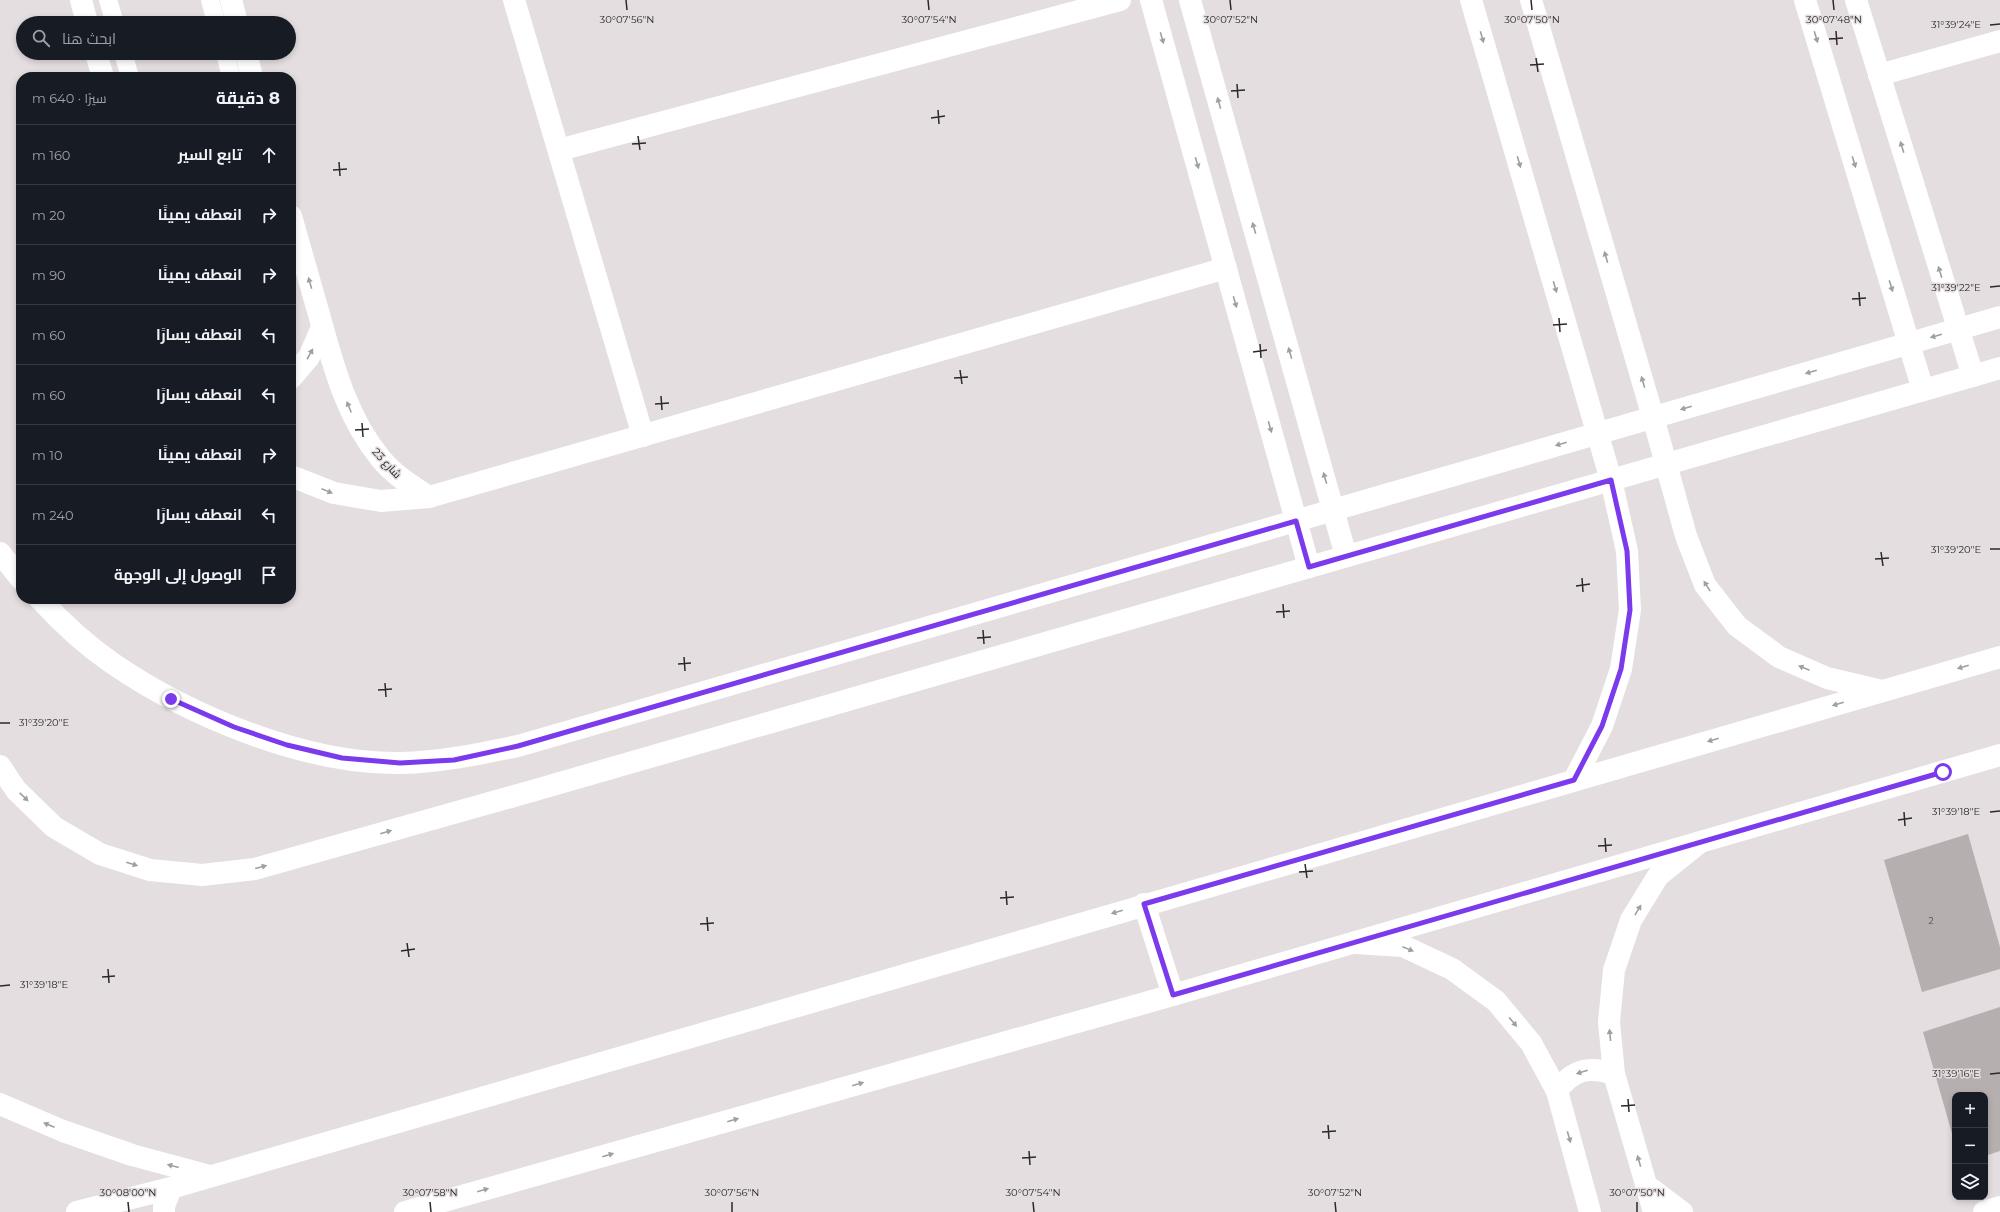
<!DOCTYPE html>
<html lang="ar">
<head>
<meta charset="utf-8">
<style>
	body { margin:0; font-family:Montserrat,Cairo,sans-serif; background:#242831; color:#f1f3f6; direction:rtl }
	.controls { position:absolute; right:12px; bottom:12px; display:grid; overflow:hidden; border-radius:8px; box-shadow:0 2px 6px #0003 }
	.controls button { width:36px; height:36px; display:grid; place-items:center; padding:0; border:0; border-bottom:1px solid #363941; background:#171b24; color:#f1f3f6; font:20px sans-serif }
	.stop { position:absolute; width:12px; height:12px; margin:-9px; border:3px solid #7c3aed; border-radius:50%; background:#fff }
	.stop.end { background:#7c3aed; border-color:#fff; box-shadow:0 1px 4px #0008 }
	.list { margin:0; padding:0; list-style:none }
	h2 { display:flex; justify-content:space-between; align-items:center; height:52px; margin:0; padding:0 16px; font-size:17px }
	h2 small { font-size:13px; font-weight:400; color:#9ea1a6 }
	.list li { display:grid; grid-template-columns:26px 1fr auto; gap:12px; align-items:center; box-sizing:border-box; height:60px; padding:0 16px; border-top:1px solid #363941 }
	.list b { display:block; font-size:15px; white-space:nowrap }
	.list em { font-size:13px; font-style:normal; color:#9ea1a6 }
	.icon { flex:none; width:22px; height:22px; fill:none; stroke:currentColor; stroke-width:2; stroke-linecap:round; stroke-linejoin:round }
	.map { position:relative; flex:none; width:2000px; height:1212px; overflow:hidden; direction:ltr }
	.search { position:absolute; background:#171b24; box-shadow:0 2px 6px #0003; left:16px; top:16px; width:280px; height:44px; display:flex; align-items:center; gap:10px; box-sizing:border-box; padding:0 14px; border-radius:22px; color:#9ea1a6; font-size:15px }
	.panel { position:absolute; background:#171b24; box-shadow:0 2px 6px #0003; left:16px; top:72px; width:280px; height:532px; border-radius:16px; direction:rtl }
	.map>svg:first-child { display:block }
</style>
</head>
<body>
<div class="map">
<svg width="2000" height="1212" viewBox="0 0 2000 1212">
	<rect width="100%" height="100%" fill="#e4dee1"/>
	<g fill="#b6afb0">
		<path d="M1968 834 2000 947V969L1922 992 1884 860Z"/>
		<path d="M2000 1007V1151L1985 1156V1095H1955V1144L1923 1032Z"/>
	</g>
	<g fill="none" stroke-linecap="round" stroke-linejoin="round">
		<g stroke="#fff" stroke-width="18">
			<path d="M108 0 115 23"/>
			<path d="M210 0 216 23"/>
			<path d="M123 53 130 77"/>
			<path d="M225 53 231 77"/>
		</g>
		<g stroke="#fff" stroke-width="22">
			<path d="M81 0 87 23"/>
			<path d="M231 0 237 23"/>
			<path d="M514 0 643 436"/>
			<path d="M1151 0 1309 567"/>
			<path d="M1190 0 1346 556"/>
			<path d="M1471 0 1611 480 1627 551 1630 610 1621 669 1602 726 1574 780"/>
			<path d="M1531 0 1653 417 1686 536 1705 585 1737 626 1779 657 1827 678 1882 691"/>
			<path d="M1805 0 1923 390"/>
			<path d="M1856 0 1973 376"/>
			<path d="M96 53 103 77"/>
			<path d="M246 53 252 77"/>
			<path d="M1879 75 2000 41"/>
			<path d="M559 150 1120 0"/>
			<path d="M291 216C301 250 310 284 320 318 334 368 347 418 381 459 394 475 412 486 429 497"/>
			<path d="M291 378 309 357 322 327"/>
			<path d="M291 476 334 493 381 501 429 497 1226 268"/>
			<path d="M0 553 21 579"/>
			<path d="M40 599C61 622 86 645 112 663 189 716 307 765 401 763 441 762 479 754 518 746L2000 317"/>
			<path d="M0 766 16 790 54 827 100 854 150 870 202 875 255 869 532 791 2000 368"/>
			<path d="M1356 943 1403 946 1452 969 1496 1001 1531 1043 1557 1091 1590 1212"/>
			<path d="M1557 1091C1573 1069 1589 1066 1614 1074"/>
			<path d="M0 1104 63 1131 132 1155 210 1176"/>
			<path d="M1646 1185 1682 1212"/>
			<path d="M1654 1212 1614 1074 1609 1022 1614 970 1631 920 1658 876 1699 843"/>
			<path d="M1984 1212 2000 1207"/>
		</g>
		<g stroke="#fff" stroke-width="22">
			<path d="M1144 904 1173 995"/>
			<path d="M77 1212 171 1188 2000 657"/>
			<path d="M164 1212V1206L171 1188"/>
			<path d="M405 1212 1173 995 2000 755"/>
		</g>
	</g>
	<defs><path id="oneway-solid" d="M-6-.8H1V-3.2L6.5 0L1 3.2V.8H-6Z"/></defs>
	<g fill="#a09f9f">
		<use href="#oneway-solid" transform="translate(1482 37) rotate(74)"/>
		<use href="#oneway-solid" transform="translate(1816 37) rotate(73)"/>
		<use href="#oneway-solid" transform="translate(1162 38) rotate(74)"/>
		<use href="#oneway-solid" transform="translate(1219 103) rotate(-106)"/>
		<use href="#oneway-solid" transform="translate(1902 147) rotate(-107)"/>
		<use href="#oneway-solid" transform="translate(1519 162) rotate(74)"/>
		<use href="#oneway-solid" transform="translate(1854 162) rotate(73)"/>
		<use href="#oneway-solid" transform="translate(1197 163) rotate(74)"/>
		<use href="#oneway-solid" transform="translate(1254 228) rotate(-106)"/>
		<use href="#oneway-solid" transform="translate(1606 257) rotate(-106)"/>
		<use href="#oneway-solid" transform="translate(1940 272) rotate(-107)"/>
		<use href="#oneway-solid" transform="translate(310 283) rotate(-106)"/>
		<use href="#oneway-solid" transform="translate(1891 286) rotate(73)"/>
		<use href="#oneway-solid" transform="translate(1555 287) rotate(74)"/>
		<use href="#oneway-solid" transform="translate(1235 302) rotate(74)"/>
		<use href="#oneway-solid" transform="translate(1936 336) rotate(164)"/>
		<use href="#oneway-solid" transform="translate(1290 353) rotate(-106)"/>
		<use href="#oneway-solid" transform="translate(310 354) rotate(-61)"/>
		<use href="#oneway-solid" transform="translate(1811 372) rotate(164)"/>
		<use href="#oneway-solid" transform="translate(1643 382) rotate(-106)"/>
		<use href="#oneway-solid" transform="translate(349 407) rotate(-112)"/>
		<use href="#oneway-solid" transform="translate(1686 408) rotate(164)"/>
		<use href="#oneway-solid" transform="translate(1270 427) rotate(74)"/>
		<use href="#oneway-solid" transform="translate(1561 444) rotate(164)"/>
		<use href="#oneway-solid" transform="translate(1325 478) rotate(-106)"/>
		<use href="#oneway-solid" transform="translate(327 491) rotate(22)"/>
		<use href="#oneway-solid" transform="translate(1707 586) rotate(-122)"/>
		<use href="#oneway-solid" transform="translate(1963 667) rotate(164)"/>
		<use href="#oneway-solid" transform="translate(1804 668) rotate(-157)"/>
		<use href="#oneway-solid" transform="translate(1838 704) rotate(164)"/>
		<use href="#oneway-solid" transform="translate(1713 740) rotate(164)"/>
		<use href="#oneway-solid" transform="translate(24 797) rotate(44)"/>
		<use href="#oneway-solid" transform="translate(386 832) rotate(-16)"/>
		<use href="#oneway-solid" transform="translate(132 864) rotate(18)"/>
		<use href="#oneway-solid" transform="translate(261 867) rotate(-15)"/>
		<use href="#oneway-solid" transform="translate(1638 910) rotate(-59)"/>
		<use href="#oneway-solid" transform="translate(1117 912) rotate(164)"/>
		<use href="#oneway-solid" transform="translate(1408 949) rotate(22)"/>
		<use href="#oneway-solid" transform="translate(1513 1022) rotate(50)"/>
		<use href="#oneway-solid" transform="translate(1610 1035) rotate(-96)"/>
		<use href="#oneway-solid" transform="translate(1582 1072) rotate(163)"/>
		<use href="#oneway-solid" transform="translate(858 1084) rotate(-16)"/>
		<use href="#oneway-solid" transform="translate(733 1120) rotate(-16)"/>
		<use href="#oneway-solid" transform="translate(49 1125) rotate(-157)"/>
		<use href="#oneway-solid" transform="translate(1569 1137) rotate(74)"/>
		<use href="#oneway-solid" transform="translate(608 1155) rotate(-16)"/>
		<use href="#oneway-solid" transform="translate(1639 1161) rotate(-106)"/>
		<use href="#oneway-solid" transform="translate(173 1166) rotate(-165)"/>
		<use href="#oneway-solid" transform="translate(483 1190) rotate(-16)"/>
	</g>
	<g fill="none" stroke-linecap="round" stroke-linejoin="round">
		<path stroke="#7c3aed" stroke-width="5" d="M171 699 234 727 287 745 342 758 400 763 454 760 518 746 1296 521 1309 567 1611 480 1627 551 1630 610 1621 669 1602 726 1574 780 1144 904 1173 995 1943 772"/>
	</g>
	<path fill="none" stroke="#2b292a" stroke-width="1.5" d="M626 0 627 10M928 0 929 10M1230 0 1231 10M1531 0 1532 10M1833 0 1834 10M1990 25 2000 24M1836 31 1837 45M1829 39 1843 38M1536 58 1538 72M1530 65 1544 64M1237 84 1238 98M1231 91 1245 90M938 110 939 124M931 118 945 116M638 136 640 150M632 144 646 143M339 162 340 176M333 170 347 169M1990 287 2000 286M1859 292 1860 306M1852 299 1866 298M1559 318 1560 332M1553 325 1567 324M1260 344 1261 358M1253 352 1267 350M960 370 962 384M954 378 968 377M661 396 662 410M655 404 669 403M362 423 363 437M355 430 369 429M1990 549H2000M1881 552 1883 566M1875 559 1889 558M1582 578 1583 592M1576 586 1590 584M1283 604 1284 618M1276 612 1290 611M983 630 984 644M977 638 991 637M684 657 685 671M678 664 691 663M385 683 386 697M378 690 392 689M0 723H10M1904 812 1905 826M1990 812 2000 811M1898 820 1912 818M1605 838 1606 852M1598 846 1612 845M1305 864 1307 878M1299 872 1313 871M1006 891 1007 905M1000 898 1014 897M707 917 708 931M700 924 714 923M407 943 409 957M401 951 415 949M108 969 109 983M102 977 115 976M0 986 10 985M1990 1074 2000 1073M1628 1099 1629 1112M1621 1106 1635 1105M1328 1125 1329 1139M1322 1132 1336 1131M1029 1151 1030 1165M1022 1158 1036 1157M128 1202 129 1212M430 1202 431 1212M732 1202V1212M1033 1202 1034 1212M1335 1202 1336 1212M1637 1202V1212"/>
	<g text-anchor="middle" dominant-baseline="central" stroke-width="3" stroke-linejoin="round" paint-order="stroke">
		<g font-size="9" fill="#4e4a4c">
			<text x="1931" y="920">2</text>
		</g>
		<g font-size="11" fill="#2b292a" stroke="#e4dee1">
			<text transform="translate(387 463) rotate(47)">شارع 23</text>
		</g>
	</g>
	<g font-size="10" text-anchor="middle" fill="#2b292a" stroke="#e4dee1" stroke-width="3" stroke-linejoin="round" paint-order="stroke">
		<text x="627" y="23">30°07'56"N</text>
		<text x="929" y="23">30°07'54"N</text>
		<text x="1231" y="23">30°07'52"N</text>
		<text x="1532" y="23">30°07'50"N</text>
		<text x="1834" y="23">30°07'48"N</text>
		<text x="1956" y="28">31°39'24"E</text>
		<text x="1956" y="291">31°39'22"E</text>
		<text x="1956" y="553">31°39'20"E</text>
		<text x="44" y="726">31°39'20"E</text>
		<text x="1956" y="815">31°39'18"E</text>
		<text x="44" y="988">31°39'18"E</text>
		<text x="1956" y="1077">31°39'16"E</text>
		<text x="128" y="1196">30°08'00"N</text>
		<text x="430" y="1196">30°07'58"N</text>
		<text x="732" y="1196">30°07'56"N</text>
		<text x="1033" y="1196">30°07'54"N</text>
		<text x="1335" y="1196">30°07'52"N</text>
		<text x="1637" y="1196">30°07'50"N</text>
	</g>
</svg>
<div class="controls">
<button>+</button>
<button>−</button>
<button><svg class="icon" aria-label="layers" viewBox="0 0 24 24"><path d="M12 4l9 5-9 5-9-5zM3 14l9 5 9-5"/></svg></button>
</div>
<div class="stop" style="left:1943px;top:772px"></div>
<div class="stop end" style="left:171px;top:699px"></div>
<div class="search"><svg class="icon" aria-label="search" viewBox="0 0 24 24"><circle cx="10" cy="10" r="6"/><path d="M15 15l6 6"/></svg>ابحث هنا</div>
<section class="panel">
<h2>8 دقيقة<small>سيرًا · 640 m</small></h2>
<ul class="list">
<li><svg class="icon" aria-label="ahead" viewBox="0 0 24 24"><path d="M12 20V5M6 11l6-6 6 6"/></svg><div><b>تابع السير</b></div><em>160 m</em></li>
<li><svg class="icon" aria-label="right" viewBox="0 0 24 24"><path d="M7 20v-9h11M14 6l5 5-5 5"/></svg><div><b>انعطف يمينًا</b></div><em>20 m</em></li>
<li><svg class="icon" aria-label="right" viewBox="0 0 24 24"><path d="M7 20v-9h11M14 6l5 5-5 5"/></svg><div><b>انعطف يمينًا</b></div><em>90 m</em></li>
<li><svg class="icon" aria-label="left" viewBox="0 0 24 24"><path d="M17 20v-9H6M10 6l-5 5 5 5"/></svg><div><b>انعطف يسارًا</b></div><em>60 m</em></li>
<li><svg class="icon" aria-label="left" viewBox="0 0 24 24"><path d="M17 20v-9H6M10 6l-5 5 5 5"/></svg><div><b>انعطف يسارًا</b></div><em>60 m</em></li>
<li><svg class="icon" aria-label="right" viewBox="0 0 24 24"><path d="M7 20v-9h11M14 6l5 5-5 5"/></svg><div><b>انعطف يمينًا</b></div><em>10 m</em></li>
<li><svg class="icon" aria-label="left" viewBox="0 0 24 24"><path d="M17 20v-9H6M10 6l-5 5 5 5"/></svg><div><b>انعطف يسارًا</b></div><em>240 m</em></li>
<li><svg class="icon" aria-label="arrive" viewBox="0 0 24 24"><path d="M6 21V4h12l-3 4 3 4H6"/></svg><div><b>الوصول إلى الوجهة</b></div></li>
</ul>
</section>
</div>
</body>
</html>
